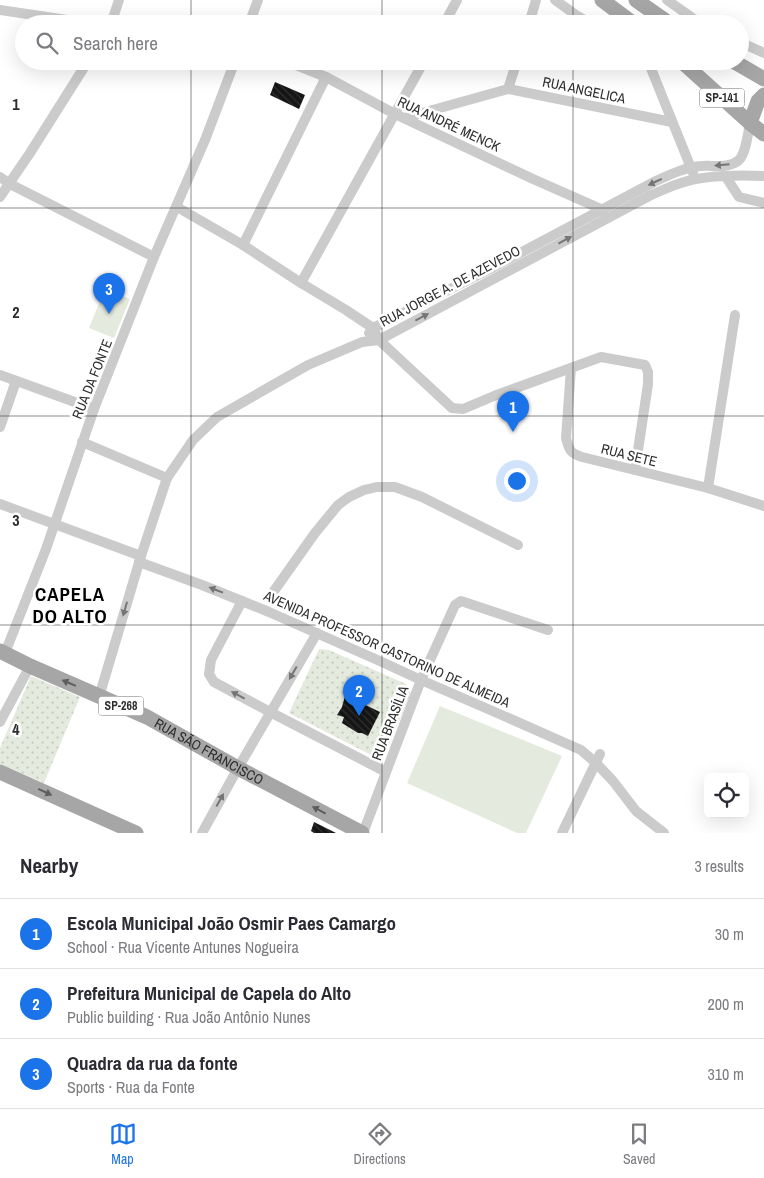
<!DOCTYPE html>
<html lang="en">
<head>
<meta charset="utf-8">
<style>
	body { margin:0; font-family:"Archivo Narrow",sans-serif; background:#f7f7f7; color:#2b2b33 }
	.controls { position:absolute; right:15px; bottom:15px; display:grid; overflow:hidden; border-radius:8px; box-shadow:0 5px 20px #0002 }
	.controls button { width:45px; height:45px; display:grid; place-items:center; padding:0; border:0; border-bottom:1px solid #e1e1e2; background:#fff; color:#2b2b33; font:25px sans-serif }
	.you { position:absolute; left:516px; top:480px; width:18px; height:18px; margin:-12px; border:4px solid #fff; border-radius:50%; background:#1a73e8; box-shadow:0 0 0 8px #1a73e833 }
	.badge { display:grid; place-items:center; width:32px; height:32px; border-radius:50%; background:#1a73e8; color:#fff; font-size:16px; font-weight:700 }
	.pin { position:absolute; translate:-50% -41px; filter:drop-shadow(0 1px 2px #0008) }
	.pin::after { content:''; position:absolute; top:26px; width:18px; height:15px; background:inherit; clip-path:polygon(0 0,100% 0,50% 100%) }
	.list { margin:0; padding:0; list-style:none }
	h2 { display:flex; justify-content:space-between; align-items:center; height:65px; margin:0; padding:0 20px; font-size:21px }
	h2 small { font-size:16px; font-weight:400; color:#7c7c81 }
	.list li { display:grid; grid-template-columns:32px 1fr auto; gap:15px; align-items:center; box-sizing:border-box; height:70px; padding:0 20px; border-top:1px solid #e1e1e2 }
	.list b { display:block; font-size:19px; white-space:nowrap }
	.list p { margin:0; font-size:16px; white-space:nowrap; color:#7c7c81 }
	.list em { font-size:16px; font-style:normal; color:#7c7c81 }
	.icon { flex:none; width:28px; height:28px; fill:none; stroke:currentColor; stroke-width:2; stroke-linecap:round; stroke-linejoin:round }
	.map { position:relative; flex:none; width:764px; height:833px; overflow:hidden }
	.search { position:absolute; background:#fff; box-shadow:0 5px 20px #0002; left:15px; right:15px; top:15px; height:55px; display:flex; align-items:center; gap:12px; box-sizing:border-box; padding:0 18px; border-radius:28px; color:#7c7c81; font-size:19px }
	.sheet { height:275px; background:#fff }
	nav { display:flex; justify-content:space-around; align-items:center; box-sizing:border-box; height:70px; border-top:1px solid #e1e1e2; background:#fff; font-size:14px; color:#7c7c81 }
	nav a { display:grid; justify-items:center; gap:2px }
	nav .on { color:#1a73e8 }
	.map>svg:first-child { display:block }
</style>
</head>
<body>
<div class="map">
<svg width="764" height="833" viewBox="0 0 764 833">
	<defs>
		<pattern id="park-dots" width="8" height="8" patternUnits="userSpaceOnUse" patternTransform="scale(1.25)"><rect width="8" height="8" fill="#e4eadd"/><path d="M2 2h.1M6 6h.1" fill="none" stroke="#c4c9be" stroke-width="1.8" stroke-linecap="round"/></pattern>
		<pattern id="building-back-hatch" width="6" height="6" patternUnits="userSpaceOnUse" patternTransform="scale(1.25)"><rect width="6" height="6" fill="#151515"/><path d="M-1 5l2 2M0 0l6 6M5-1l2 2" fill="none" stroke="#2f2f2f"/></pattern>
	</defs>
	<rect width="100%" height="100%" fill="#fff"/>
	<g fill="#e4eadd">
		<path d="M105 289 130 299 114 338 89 328Z"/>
		<path d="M440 706 562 756 526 833H517L407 783Z"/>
	</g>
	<g fill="url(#park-dots)">
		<path d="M319 649 329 650 406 684 411 693 384 757 379 759 289 713Z"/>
		<path d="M31 676 80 697 44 783 0 764V748Z"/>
	</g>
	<g fill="url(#building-back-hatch)">
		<path d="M275 82 305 95 299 109 270 95Z"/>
		<path d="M345 696 351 698 380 712 368 736 362 733H358L342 723 344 717 337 715 342 707Z"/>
		<path d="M314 822 336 833H314L311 831Z"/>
	</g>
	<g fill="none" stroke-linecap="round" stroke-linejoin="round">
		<g stroke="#cbcbcb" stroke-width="10">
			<path d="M555 0 576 15 592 24"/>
			<path d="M667 0 701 24"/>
			<path d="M0 10 94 24"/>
			<path d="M111 24 119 0"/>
			<path d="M249 24 258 0"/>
			<path d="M444 24 457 0"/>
			<path d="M529 24 536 0"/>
			<path d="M740 42 764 53"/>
			<path d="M286 61 326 77 395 114 533 179 601 209 603 212"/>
			<path d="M648 61 693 173"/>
			<path d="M508 89 517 61"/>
			<path d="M404 118 508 89 672 122"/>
			<path d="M0 177 10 184 154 257"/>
			<path d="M726 177 739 197 764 203"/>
			<path d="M0 197 30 153 88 61"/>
			<path d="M177 207 243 245 301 283 346 310 373 328 379 340 452 408 463 409 494 396 601 357 645 365 648 372V384L635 470"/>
			<path d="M243 245 326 77"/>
			<path d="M301 283 424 61"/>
			<path d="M369 333 373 328 492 268 654 182C669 175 685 167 702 166 714 165 729 169 739 160 746 153 748 133 750 123"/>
			<path d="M571 368 566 438C569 450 570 453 582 457L708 488 764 506"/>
			<path d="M0 375 94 409"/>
			<path d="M0 427 16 381"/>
			<path d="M82 442 167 478"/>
			<path d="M708 488 735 315"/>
			<path d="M0 504 141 556"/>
			<path d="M139 562 202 585 269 612 382 662 421 680 504 716 581 750 596 763 613 781 636 811 664 833"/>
			<path d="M269 598 315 533 338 505 349 497 364 490 377 487H395L422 497 518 545"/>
			<path d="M242 601 211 660 209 674 214 682 270 712 386 772"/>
			<path d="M5 653 46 549 94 409 154 257 205 140 235 61"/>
			<path d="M99 697 141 556 167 478 193 440 217 417 308 365 362 342 379 340 651 195C661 191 671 186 681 183 704 175 739 175 764 176"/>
			<path d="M0 722 30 666"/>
			<path d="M202 833 238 768 317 633"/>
			<path d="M363 833 421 680 455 605 461 601 548 630"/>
			<path d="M562 833 600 754"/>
		</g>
		<g stroke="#a6a6a6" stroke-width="15">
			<path d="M602 0 634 24"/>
			<path d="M636 0 670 24"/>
			<path d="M681 61 750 123 764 134"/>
			<path d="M733 61 764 79"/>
			<path d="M750 123 758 101 764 95"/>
			<path id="s1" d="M0 651 30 666 147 717 238 768 362 833"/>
			<path d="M0 772 136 833"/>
		</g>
	</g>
	<defs><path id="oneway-solid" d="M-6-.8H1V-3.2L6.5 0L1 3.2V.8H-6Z" transform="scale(1.25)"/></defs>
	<g fill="#757575">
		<use href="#oneway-solid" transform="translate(722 165) rotate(175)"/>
		<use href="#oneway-solid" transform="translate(655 182) rotate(155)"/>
		<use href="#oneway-solid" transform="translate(565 240) rotate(-28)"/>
		<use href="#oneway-solid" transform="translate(422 317) rotate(-28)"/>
		<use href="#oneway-solid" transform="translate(216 590) rotate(-159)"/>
		<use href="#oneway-solid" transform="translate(125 609) rotate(106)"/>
		<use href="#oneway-solid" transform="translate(293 673) rotate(120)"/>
		<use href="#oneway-solid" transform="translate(238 695) rotate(-152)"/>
		<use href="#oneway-solid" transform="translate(220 800) rotate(-61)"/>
	</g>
	<g fill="#5e5e5e">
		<use href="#oneway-solid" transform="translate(69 683) rotate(-157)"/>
		<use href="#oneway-solid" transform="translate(45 792) rotate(25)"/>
		<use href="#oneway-solid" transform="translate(319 810) rotate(-152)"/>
	</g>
	<path fill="none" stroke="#2e2e2e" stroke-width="1" stroke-opacity="0.55" d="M191 0V24M382 0V24M573 0V24M191 61V833M382 61V833M573 61V833M0 208H764M0 416H764M0 625H764"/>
	<g text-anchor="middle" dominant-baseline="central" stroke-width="5" stroke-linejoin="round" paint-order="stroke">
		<g fill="#fff" stroke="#6d6d6d" stroke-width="1">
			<rect x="699.5" y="88.5" width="45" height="19" rx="4"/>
			<rect x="98.5" y="696.5" width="45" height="19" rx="4"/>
		</g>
		<g font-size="12" font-weight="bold" fill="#2e2e2e">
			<text x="722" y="98">SP-141</text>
			<text x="121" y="706">SP-268</text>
		</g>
		<g font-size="14" fill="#2e2e2e" stroke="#fff">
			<text transform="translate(584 90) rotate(12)">RUA ANGELICA</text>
			<text transform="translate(449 124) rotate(25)">RUA ANDRÉ MENCK</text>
			<text transform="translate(450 286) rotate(-28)">RUA JORGE A. DE AZEVEDO</text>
			<text transform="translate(92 379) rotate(-68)">RUA DA FONTE</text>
			<text transform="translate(629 455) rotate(14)">RUA SETE</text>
			<text transform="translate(387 649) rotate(24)">AVENIDA PROFESSOR CASTORINO DE ALMEIDA</text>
			<text transform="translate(390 723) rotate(-69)">RUA BRASÍLIA</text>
			<text stroke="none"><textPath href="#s1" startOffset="232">RUA SÃO FRANCISCO</textPath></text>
		</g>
		<g font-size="19" font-weight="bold" letter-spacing="1" fill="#000" stroke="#fff">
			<text x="70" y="594">CAPELA<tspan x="70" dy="22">DO ALTO</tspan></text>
		</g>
	</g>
	<g font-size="16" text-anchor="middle" font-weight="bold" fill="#2e2e2e" stroke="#fff" stroke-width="5" stroke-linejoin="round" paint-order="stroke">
		<text x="16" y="110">1</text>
		<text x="16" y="318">2</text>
		<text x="16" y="526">3</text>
		<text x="16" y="735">4</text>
	</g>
</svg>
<div class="controls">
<button><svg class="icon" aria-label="locate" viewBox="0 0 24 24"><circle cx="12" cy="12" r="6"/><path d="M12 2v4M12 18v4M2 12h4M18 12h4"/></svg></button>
</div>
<div class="you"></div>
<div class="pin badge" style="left:513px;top:432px">1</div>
<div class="pin badge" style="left:359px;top:716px">2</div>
<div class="pin badge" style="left:109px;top:314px">3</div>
<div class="search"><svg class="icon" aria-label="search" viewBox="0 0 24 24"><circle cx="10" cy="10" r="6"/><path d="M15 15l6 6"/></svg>Search here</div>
</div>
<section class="sheet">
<h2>Nearby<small>3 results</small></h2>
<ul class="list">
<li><span class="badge">1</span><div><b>Escola Municipal João Osmir Paes Camargo</b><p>School · Rua Vicente Antunes Nogueira</p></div><em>30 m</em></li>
<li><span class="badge">2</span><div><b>Prefeitura Municipal de Capela do Alto</b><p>Public building · Rua João Antônio Nunes</p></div><em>200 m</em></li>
<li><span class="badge">3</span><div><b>Quadra da rua da fonte</b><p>Sports · Rua da Fonte</p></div><em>310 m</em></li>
</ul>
</section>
<nav>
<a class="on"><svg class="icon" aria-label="map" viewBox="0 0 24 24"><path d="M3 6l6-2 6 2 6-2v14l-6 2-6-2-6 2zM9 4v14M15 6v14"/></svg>Map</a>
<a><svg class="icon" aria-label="directions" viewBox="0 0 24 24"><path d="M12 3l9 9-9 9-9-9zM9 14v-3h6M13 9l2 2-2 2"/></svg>Directions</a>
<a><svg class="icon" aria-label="saved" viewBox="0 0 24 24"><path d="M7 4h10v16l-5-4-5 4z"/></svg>Saved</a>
</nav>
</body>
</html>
